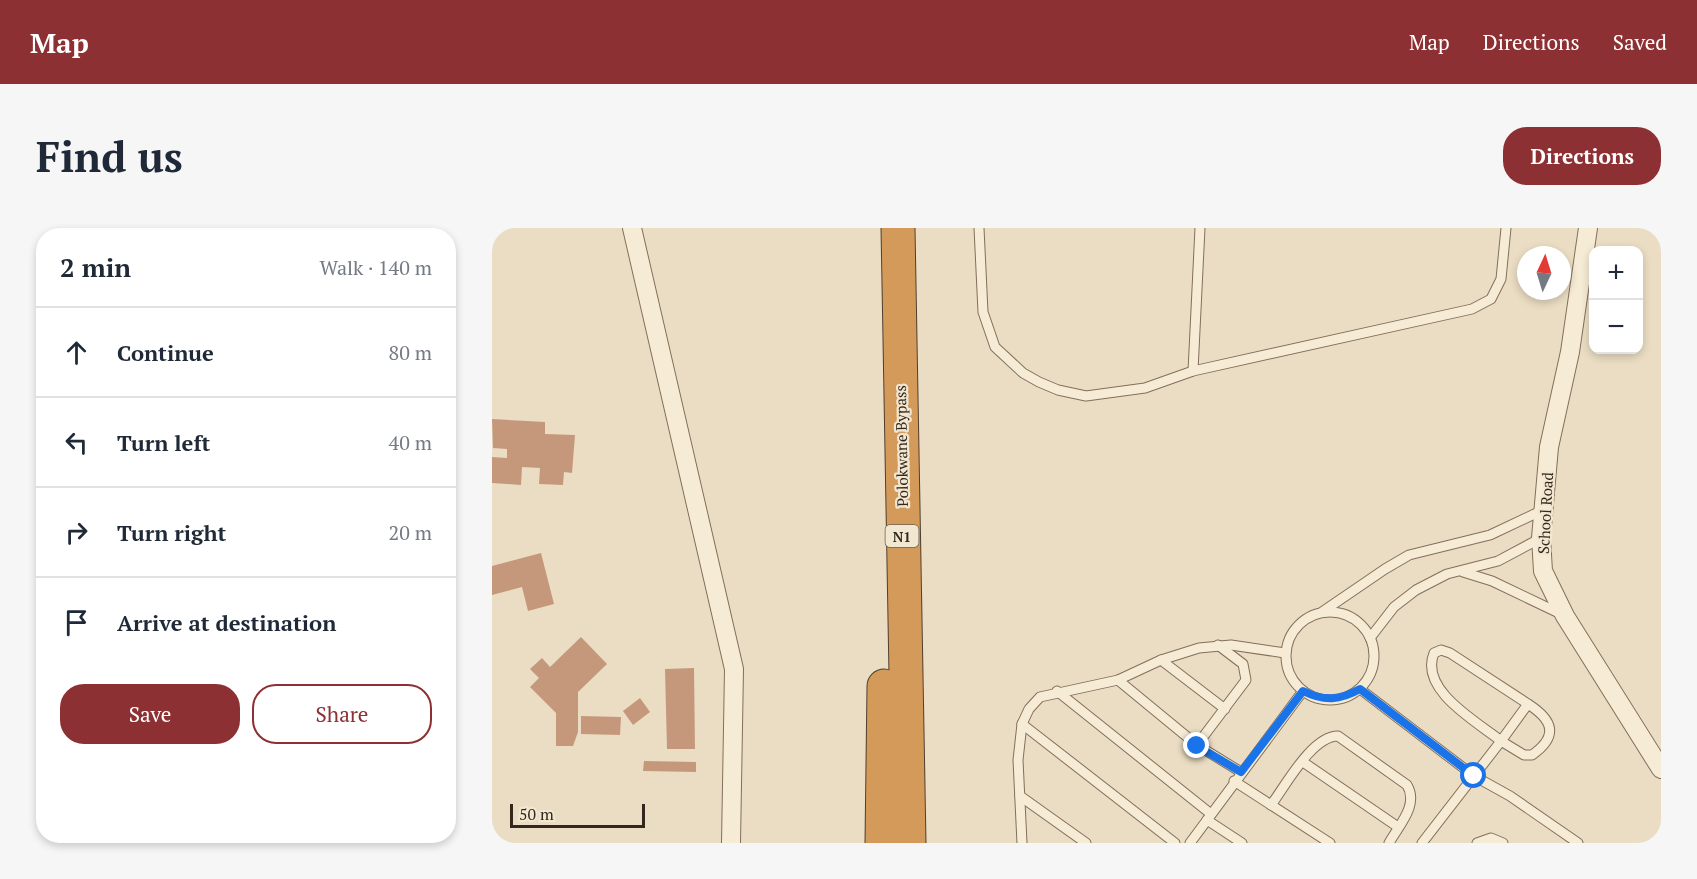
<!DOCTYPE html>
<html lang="en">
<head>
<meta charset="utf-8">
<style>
	body { margin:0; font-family:"PT Serif",serif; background:#f6f6f7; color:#1f2937 }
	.controls { position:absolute; right:18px; top:18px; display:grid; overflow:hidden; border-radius:12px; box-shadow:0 3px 9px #0003 }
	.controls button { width:54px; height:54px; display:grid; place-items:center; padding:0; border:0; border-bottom:2px solid #e0e1e3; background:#fff; color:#1f2937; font:30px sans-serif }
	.compass { position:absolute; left:1025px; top:18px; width:54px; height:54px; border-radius:50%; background:#fff; box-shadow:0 3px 9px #0003; rotate:4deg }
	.scale { position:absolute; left:18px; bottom:15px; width:135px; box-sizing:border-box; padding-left:6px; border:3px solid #34281e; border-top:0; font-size:16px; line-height:21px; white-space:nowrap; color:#34281e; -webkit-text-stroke:4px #f2e8d2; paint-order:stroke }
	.stop { position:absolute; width:18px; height:18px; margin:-14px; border:4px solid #1a73e8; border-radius:50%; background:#fff }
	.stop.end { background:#1a73e8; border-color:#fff; box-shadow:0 2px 6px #0008 }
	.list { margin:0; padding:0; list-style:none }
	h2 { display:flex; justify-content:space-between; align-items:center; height:78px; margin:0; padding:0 24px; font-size:26px }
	h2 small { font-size:20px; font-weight:400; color:#747a83 }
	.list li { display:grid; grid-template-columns:39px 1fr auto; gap:18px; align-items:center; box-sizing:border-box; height:90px; padding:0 24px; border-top:2px solid #e0e1e3 }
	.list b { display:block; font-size:22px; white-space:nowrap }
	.list em { font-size:20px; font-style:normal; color:#747a83 }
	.actions { display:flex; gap:12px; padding:18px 24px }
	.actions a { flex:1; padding:14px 0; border:2px solid #8d3033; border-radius:24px; text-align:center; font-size:21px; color:#8d3033 }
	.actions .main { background:#8d3033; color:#fff }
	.icon { flex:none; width:33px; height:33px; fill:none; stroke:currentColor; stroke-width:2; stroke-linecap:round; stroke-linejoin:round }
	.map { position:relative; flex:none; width:1169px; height:615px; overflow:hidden; border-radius:24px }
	header { display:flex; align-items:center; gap:36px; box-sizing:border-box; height:84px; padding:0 30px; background:#8d3033; color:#fff }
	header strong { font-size:28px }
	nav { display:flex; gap:33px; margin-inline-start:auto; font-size:21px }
	.intro { display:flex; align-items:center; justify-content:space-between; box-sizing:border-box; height:144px; padding:0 36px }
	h1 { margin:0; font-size:42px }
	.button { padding:15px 27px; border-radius:24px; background:#8d3033; color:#fff; font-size:21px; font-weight:700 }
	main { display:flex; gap:36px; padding:0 36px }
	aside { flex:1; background:#fff; border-radius:24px; box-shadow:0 3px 9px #0003 }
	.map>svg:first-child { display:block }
</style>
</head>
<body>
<header>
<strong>Map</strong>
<nav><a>Map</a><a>Directions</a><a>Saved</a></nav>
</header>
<div class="intro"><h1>Find us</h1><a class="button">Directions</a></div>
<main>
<aside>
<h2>2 min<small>Walk · 140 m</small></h2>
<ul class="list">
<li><svg class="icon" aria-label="ahead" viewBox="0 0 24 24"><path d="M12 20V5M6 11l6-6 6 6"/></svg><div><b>Continue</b></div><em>80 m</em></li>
<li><svg class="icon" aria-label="left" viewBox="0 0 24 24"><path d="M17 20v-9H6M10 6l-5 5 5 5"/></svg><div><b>Turn left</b></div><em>40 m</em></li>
<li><svg class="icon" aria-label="right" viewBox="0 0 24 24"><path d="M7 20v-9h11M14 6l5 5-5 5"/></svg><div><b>Turn right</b></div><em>20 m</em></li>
<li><svg class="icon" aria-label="arrive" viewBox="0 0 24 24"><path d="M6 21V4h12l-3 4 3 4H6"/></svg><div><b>Arrive at destination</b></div></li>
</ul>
<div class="actions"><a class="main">Save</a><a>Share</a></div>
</aside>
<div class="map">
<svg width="1169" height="615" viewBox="0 0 1169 615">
	<rect width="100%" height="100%" fill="#eaddc3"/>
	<g fill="#c6987b">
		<path d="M0 191 53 194V206L83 207 80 245 72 244 71 257 47 256 48 240 30 239 29 257 0 255V229L15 230V221L1 220Z"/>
		<path d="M49 325 62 376 36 383 30 359 0 367V338Z"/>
		<path d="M89 409 115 436 86 464V504L81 518H64V485L38 459 47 450 38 441 50 430 58 439Z"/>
		<path d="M202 440 203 521H175L173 441Z"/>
		<path d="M148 470 158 484 141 497 131 483Z"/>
		<path d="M89 488 129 489 128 507 89 506Z"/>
		<path d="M152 533 204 534V544L151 543Z"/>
	</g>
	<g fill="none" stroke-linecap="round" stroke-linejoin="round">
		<g stroke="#836f5b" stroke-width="11">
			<g id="lane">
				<path d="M487 0 491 84 503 119 531 145 547 154 566 162 594 168 653 160 701 143 980 81 999 71 1009 51 1014 0"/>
				<path d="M701 143 708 0"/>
				<path d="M971 344 1000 353 1069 386"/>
				<circle cx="838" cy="428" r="44"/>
				<path d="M830 384 893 341 917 327 998 307 1051 282"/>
				<path d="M878 410 902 379 924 362 955 346 1006 333 1049 310"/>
				<path d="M949 422 958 425 1036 476 1009 513C984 493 927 462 942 425Z"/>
				<path d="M669 432 733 481"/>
				<path d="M626 452 705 517 749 544"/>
				<path d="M868 461 982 548 1018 568 1086 615"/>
				<path d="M565 463 719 586"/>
				<path d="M530 496 683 615"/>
				<path d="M705 517 754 452 751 436 726 417"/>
				<path d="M811 534 906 599"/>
				<path d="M742 553 838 615"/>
				<path d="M528 568 594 615"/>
				<path d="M779 577C794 557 820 508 846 508L915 557C927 577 907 597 897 615"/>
				<path d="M715 592 750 615"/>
				<path d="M530 615 526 532 530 496 537 481 548 469 626 452 669 432 707 420 739 417 793 425"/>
				<path d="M698 615 811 463"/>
				<path d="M930 615 1009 513 1032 527H1040C1067 508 1061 492 1036 476"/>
				<path d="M985 615 999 610 1011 615"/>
			</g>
		</g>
		<g stroke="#836f5b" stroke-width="20">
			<g id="street">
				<path d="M140 0 242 441 239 615"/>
				<path d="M1096 0 1078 124 1057 219 1049 310 1051 343 1073 388 1169 541"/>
			</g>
		</g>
		<g stroke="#513e2f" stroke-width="35">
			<g id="highway">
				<path d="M406 0 417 615"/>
				<path d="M390 615 392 458"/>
			</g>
		</g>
		<use href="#lane" stroke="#f6ebd5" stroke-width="9"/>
		<use href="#street" stroke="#f6ebd5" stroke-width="18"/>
		<use href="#highway" stroke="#d49a59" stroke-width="33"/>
	</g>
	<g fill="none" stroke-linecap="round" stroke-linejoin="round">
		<path stroke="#1a73e8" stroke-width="8" d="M705 518 749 544 811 463C833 474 848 472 868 461L982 548"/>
	</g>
	<g text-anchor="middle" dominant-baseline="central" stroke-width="4.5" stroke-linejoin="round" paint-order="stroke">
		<rect fill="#f2e8d2" stroke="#6d6254" stroke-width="1.5" x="393.5" y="297" width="33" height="22" rx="4.5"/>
		<g font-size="14" font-weight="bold" fill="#34281e">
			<text x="410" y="308">N1</text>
		</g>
		<g font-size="15" fill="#34281e" stroke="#f2e8d2">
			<text transform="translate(409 218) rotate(-91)">Polokwane Bypass</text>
			<text transform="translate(1053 285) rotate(-87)">School Road</text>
		</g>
	</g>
</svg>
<div class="controls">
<button>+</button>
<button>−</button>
</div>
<svg class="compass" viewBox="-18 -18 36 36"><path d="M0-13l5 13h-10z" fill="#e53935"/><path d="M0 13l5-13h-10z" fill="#747a83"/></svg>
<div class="scale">50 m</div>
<div class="stop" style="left:982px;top:548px"></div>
<div class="stop end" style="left:705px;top:518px"></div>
</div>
</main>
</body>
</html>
